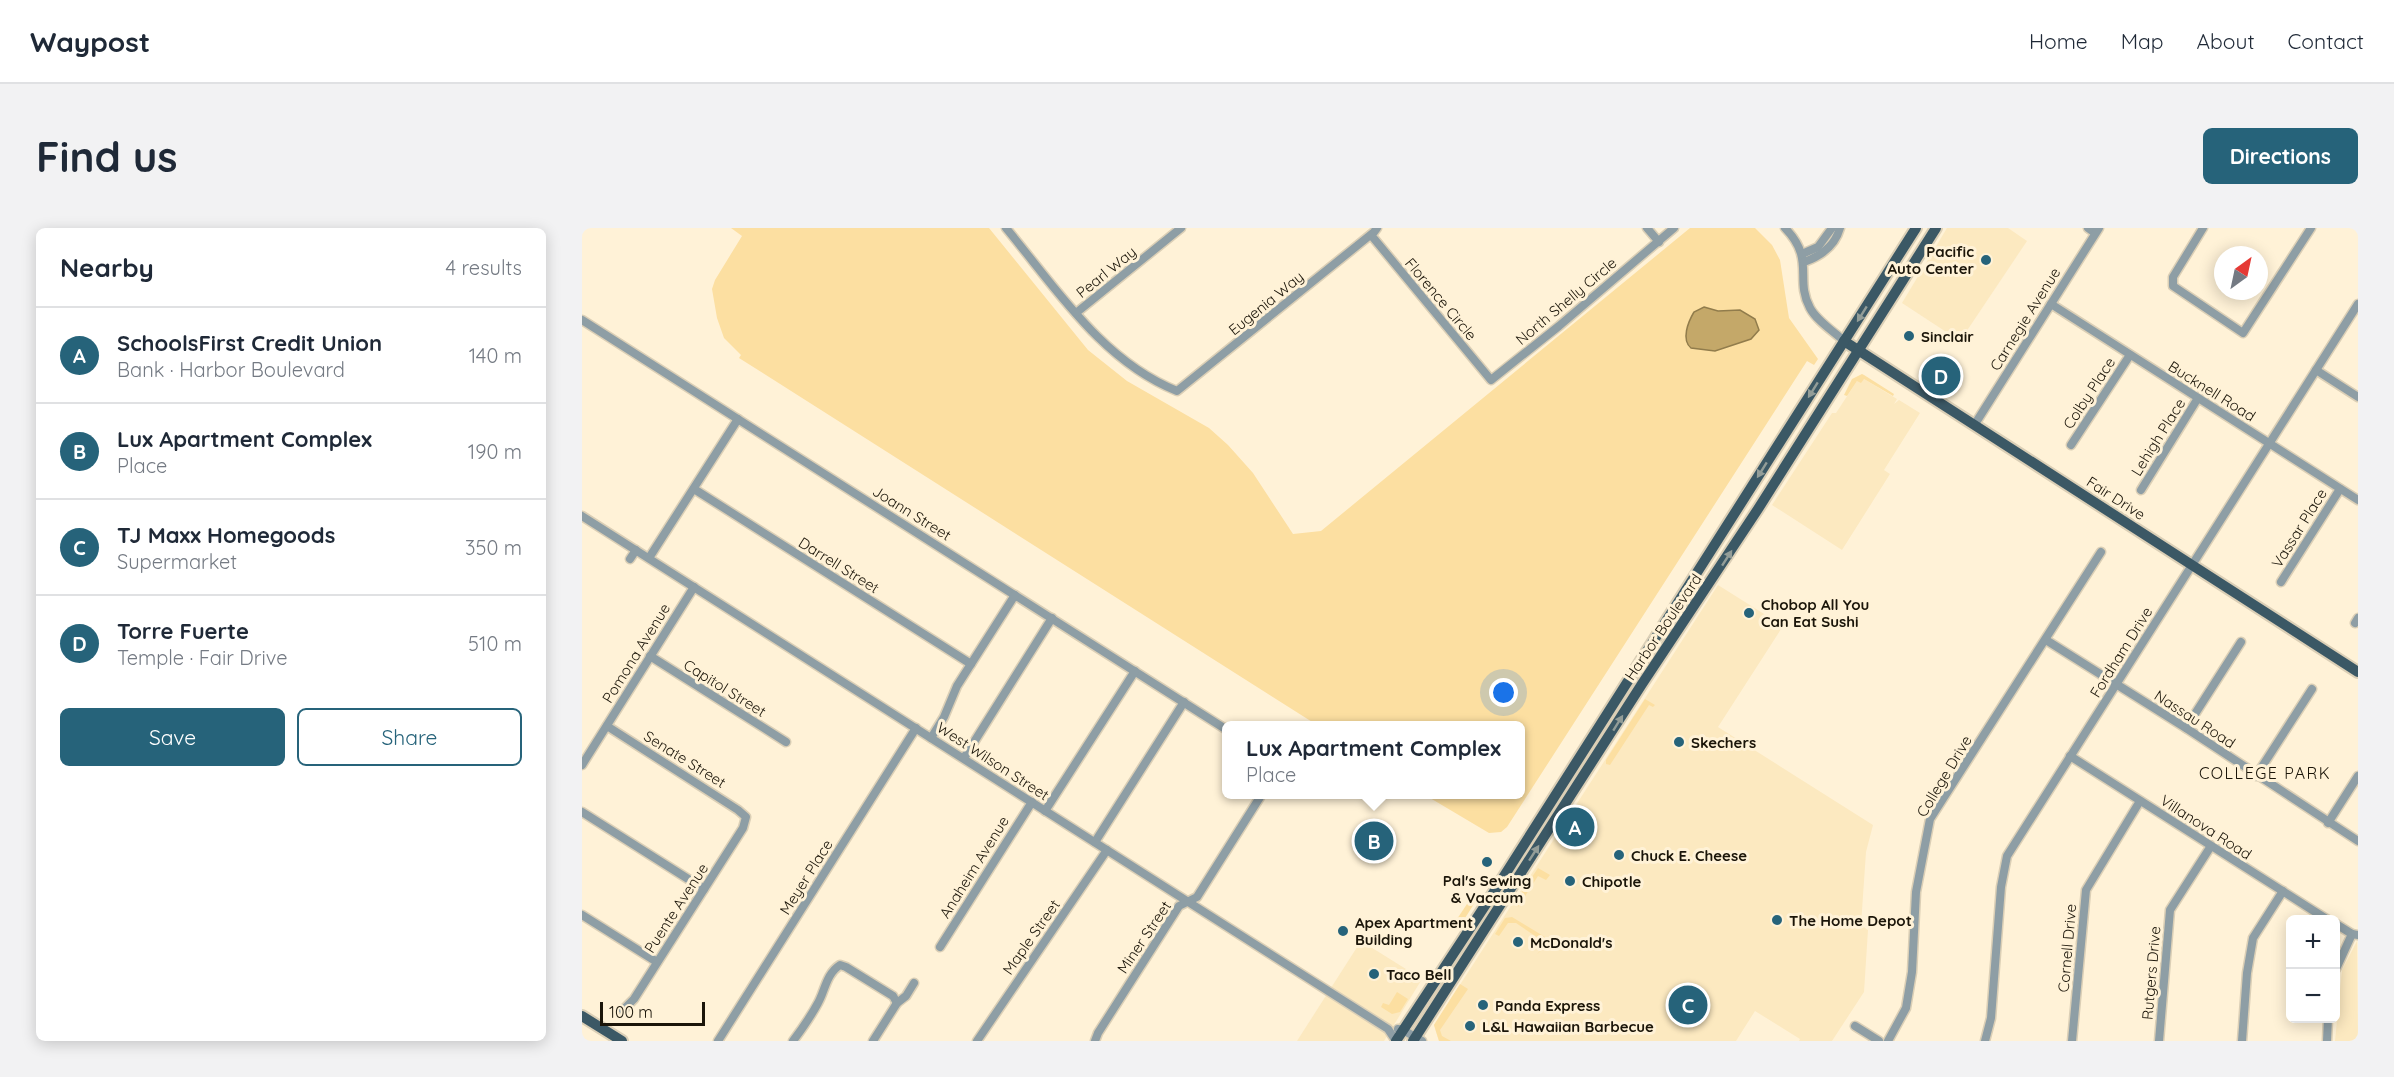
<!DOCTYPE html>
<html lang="en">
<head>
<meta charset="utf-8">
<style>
	body { margin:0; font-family:Quicksand,sans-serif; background:#f2f2f3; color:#1f2937 }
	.controls { position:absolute; right:18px; bottom:18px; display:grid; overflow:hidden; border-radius:9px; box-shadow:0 3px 15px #0003 }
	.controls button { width:54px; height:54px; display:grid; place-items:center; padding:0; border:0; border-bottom:2px solid #e0e1e3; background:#fff; color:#1f2937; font:30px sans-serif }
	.compass { position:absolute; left:1632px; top:18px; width:54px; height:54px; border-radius:50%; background:#fff; box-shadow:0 3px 15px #0003; rotate:33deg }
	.scale { position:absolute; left:18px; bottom:15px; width:105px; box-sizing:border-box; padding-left:6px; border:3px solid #1b1509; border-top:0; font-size:16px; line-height:21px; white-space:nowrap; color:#1b1509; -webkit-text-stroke:4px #fff2d7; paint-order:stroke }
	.you { position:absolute; left:922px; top:465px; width:21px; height:21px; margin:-15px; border:4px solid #fff; border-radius:50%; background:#1a73e8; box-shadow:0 0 0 9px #1a73e833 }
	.badge { display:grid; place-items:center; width:39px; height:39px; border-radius:50%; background:#26637a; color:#fff; font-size:20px; font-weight:700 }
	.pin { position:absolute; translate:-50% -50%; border:3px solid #fff; box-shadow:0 2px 6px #0006 }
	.popup { position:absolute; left:640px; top:493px; width:303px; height:78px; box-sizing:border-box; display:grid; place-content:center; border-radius:9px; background:#fff; filter:drop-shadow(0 2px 4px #0005); font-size:20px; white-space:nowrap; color:#747a83 }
	.popup b { font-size:22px; color:#1f2937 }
	.popup::after { content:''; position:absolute; left:50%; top:100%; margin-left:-12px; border:12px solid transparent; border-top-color:#fff }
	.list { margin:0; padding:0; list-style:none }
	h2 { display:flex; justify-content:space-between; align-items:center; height:78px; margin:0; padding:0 24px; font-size:26px }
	h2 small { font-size:20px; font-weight:400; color:#747a83 }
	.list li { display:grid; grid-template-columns:39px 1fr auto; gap:18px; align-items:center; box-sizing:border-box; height:96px; padding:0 24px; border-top:2px solid #e0e1e3 }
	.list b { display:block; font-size:22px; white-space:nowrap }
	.list p { margin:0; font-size:20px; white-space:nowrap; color:#747a83 }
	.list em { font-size:20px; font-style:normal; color:#747a83 }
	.actions { display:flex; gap:12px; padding:18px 24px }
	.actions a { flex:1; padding:14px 0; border:2px solid #26637a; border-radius:9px; text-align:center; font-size:21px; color:#26637a }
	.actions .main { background:#26637a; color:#fff }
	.map { position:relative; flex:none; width:1776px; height:813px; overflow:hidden; border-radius:9px }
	header { display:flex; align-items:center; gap:36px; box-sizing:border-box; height:84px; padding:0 30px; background:#fff; border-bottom:2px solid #e0e1e3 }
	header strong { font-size:28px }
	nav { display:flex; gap:33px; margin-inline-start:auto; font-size:21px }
	.intro { display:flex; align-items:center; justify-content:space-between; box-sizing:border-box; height:144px; padding:0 36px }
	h1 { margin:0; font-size:42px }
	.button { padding:15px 27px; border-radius:9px; background:#26637a; color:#fff; font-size:21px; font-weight:700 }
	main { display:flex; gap:36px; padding:0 36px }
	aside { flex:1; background:#fff; border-radius:9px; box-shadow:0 3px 15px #0003 }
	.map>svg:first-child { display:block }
</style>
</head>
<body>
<header>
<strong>Waypost</strong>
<nav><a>Home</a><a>Map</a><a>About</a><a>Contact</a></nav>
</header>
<div class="intro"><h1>Find us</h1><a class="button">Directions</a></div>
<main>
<aside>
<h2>Nearby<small>4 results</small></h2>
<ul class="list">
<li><span class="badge">A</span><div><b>SchoolsFirst Credit Union</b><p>Bank · Harbor Boulevard</p></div><em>140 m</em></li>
<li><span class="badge">B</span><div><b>Lux Apartment Complex</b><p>Place</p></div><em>190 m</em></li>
<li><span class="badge">C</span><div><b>TJ Maxx Homegoods</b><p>Supermarket</p></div><em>350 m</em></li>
<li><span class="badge">D</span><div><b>Torre Fuerte</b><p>Temple · Fair Drive</p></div><em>510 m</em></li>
</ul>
<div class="actions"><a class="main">Save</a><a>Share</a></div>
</aside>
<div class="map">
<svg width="1776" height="813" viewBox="0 0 1776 813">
	<rect width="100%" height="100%" fill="#fff2d7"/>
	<g fill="#fce9c0">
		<path d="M1365 0H1426L1445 13 1378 113 1320 75Z"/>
		<path d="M1282 151 1315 171 1312 176 1317 172 1338 185 1302 242 1308 246 1260 322 1190 277 1250 185H1254L1275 153Z"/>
		<path d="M1136 357 1201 398 1136 499 1291 597 1284 624 1279 697 1286 702 1282 764 1250 813H1217L1218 811 1173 783 1154 813H857L852 797Z"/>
		<path d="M779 713 840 751 802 813H715Z"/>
		<path d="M1775 713 1776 813H1753L1760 742Z"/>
	</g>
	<g fill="#fcdfa1">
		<path d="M149 0H407L506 122 545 153 627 200 646 217 671 245 711 306 739 303 1108 0H1173L1190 17 1198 32 1207 90 1236 131 1232 137 1225 133 925 599 919 604 907 605 843 567 939 566V498L735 497 157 130 159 127 142 110 135 90 130 61 133 52 160 8Z"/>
		<path d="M1280 146 1282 147 1312 166 1311 168 1282 151 1279 155 1275 153 1265 168 1262 167 1270 151Z"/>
		<path d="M1063 471 1073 477 1071 479 1067 477 1028 537 1024 536V532Z"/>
		<path d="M956 640 968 647 964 652 956 648 936 679 935 671Z"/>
		<path d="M893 664 897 668 878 698H875L873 694Z"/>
		<path d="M930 689 963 709 964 717 954 727 962 720V714L934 695H926L917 708 913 706 923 690Z"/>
		<path d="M878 756 886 761 858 802 860 808 869 813H857L852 797Z"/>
		<path d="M815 764 826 771 818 784 810 786 799 779 801 775 807 777Z"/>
	</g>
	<path fill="#c4a869" stroke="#917c4c" stroke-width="1.5" d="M1122 79 1136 83 1158 82 1173 91 1177 102 1169 111 1133 123 1109 120C1099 112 1106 94 1112 84Z"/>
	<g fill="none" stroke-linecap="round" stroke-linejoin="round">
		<g stroke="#dbcfb6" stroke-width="11">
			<g id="minor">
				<path d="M424 0C474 60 520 133 595 163L792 4 795 0"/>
				<path d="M1065 0 1077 14"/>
				<path d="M1203 0C1234 32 1212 50 1228 80 1235 93 1251 103 1262 113"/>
				<path d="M1506 0 1513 5"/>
				<path d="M1621 0 1591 49V58L1661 105 1729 0"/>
				<path d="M789 7 909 152 977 98 1092 0"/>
				<path d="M1220 26 1236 19 1250 0"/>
				<path d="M1222 34C1239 28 1253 18 1258 0"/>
				<path d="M1469 76 1776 272"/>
				<path d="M494 85 599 0"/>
				<path d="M0 92 645 502"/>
				<path d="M1734 142 1776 169"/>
				<path d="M1393 196 1517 0"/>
				<path d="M1489 217 1548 127"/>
				<path d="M112 261 389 436"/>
				<path d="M1559 262 1616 170"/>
				<path d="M0 288 806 801 814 813"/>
				<path d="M67 330 156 191"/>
				<path d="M48 331 54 322"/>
				<path d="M1699 354 1758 261"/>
				<path d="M1773 395 1776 390"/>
				<path d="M1464 412 1604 500 1776 613"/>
				<path d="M68 428 204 514"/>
				<path d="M25 498 156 582 164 589 161 600 52 771 41 782"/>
				<path d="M1604 500 1659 414"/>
				<path d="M349 510 362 489 375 458 433 367"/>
				<path d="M1488 528 1746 692"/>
				<path d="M382 530 470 390"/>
				<path d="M0 537 112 359"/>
				<path d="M1674 548 1730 461"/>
				<path d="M463 583 553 443"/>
				<path d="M0 584 122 661"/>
				<path d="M1746 595 1776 548"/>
				<path d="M513 614 602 474"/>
				<path d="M0 687 75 734"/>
				<path d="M1754 696 1770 706 1776 707"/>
				<path d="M358 719 450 574"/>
				<path d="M1754 741 1770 706"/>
				<path d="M1273 798 1297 813"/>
				<path d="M816 801 821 802 840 813"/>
				<path d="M136 813 334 500"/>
				<path d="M211 813C220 801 229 788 236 775 243 763 244 746 258 737L264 739 311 768 315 775"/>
				<path d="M291 813 315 775 324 768 332 755"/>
				<path d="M395 813 525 622"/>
				<path d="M513 813 516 805 597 678 615 669 680 566"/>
				<path d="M1306 813 1324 780 1330 744 1334 664 1348 591 1519 324"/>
				<path d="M1403 813 1409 790 1419 659 1425 628 1776 76"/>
				<path d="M1490 813 1504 662 1558 573"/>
				<path d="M1577 813 1588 682 1629 618"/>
				<path d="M1660 813 1665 745 1671 710 1701 663"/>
				<path d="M1745 813 1746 790"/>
			</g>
		</g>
		<g stroke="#dbcfb6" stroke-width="14">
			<g id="major">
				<path d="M1262 113 1776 444"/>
				<path d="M0 788 40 813"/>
				<path d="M814 813 910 667 1334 0"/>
				<path d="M831 813 1060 456 1176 281 1354 0"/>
			</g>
		</g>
		<use href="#minor" stroke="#8e9ea5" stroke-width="8"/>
		<use href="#major" stroke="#3b5865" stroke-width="10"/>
	</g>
	<defs><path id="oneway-solid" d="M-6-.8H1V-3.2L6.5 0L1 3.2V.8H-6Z" transform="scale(1.5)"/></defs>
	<g fill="#939d98">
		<use href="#oneway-solid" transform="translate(1280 86) rotate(122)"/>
		<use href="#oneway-solid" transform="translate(1231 162) rotate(122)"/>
		<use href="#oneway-solid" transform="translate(1180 242) rotate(122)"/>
		<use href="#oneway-solid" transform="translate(1145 330) rotate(-57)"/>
		<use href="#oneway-solid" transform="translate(1036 495) rotate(-58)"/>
		<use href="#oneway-solid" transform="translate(952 625) rotate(-57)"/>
	</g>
	<g fill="#26637a" stroke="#fff2d7" stroke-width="2">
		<circle cx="1404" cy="32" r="6"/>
		<circle cx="1327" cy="108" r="6"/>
		<circle cx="1167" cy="385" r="6"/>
		<circle cx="1097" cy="514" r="6"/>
		<circle cx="1037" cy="627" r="6"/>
		<circle cx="905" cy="634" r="6"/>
		<circle cx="988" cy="653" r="6"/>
		<circle cx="1195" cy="692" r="6"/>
		<circle cx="761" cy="703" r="6"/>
		<circle cx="936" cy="714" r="6"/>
		<circle cx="792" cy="746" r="6"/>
		<circle cx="901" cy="777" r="6"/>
		<circle cx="888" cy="798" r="6"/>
	</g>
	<g text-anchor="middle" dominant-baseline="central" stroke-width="6" stroke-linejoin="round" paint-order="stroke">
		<g font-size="15" font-weight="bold" fill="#1b1509" stroke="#fff2d7" text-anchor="start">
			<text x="1392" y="23" text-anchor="end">Pacific<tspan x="1392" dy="17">Auto Center</tspan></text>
			<text x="1339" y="108">Sinclair</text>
			<text x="1179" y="376">Chobop All You<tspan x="1179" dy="17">Can Eat Sushi</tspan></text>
			<text x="1109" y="514">Skechers</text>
			<text x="1049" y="627">Chuck E. Cheese</text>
			<text x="905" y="652" text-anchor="middle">Pal's Sewing<tspan x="905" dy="17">&amp; Vaccum</tspan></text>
			<text x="1000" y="653">Chipotle</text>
			<text x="1207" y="692">The Home Depot</text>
			<text x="773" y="694">Apex Apartment<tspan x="773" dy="17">Building</tspan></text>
			<text x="948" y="714">McDonald's</text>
			<text x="804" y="746">Taco Bell</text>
			<text x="913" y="777">Panda Express</text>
			<text x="900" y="798">L&amp;L Hawaiian Barbecue</text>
		</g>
		<g font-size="15" fill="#1b1509" stroke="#fff2d7">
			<text transform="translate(524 44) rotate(-39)">Pearl Way</text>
			<text transform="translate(859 71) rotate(50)">Florence Circle</text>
			<text transform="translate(984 73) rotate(-40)">North Shelly Circle</text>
			<text transform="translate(684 75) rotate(-39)">Eugenia Way</text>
			<text transform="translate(1443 91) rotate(-58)">Carnegie Avenue</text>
			<text transform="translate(1630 163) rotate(32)">Bucknell Road</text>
			<text transform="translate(1507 165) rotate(-57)">Colby Place</text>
			<text transform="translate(1576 209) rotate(-58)">Lehigh Place</text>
			<text transform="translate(1534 270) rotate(33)">Fair Drive</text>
			<text transform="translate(330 285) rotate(32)">Joann Street</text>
			<text transform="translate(1717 300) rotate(-58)">Vassar Place</text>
			<text transform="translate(257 337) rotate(32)">Darrell Street</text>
			<text transform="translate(1081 399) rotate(-56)">Harbor Boulevard</text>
			<text transform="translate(1539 424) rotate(-58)">Fordham Drive</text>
			<text transform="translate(54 425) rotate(-58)">Pomona Avenue</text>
			<text transform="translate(143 460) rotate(32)">Capitol Street</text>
			<text transform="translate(1613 491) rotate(33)">Nassau Road</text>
			<text transform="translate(103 531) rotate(32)">Senate Street</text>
			<text transform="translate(411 533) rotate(33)">West Wilson Street</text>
			<text transform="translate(1362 548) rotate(-59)">College Drive</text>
			<text transform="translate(1624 599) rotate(33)">Villanova Road</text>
			<text transform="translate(392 639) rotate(-58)">Anaheim Avenue</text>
			<text transform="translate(224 649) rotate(-58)">Meyer Place</text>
			<text transform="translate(94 680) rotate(-57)">Puente Avenue</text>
			<text transform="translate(449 709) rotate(-55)">Maple Street</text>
			<text transform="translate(562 709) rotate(-56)">Miner Street</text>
			<text transform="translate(1485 720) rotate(-85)">Cornell Drive</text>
			<text transform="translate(1569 745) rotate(-85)">Rutgers Drive</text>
		</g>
		<g font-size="16" letter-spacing="1.5" fill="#1b1509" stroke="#fff2d7">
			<text x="1683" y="545">COLLEGE PARK</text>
		</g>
	</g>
</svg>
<div class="controls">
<button>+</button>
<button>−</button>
</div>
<svg class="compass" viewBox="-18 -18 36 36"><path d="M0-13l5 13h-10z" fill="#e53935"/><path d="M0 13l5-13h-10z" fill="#747a83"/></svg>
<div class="scale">100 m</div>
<div class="you"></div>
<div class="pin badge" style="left:993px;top:599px">A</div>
<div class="pin badge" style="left:792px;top:613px">B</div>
<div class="popup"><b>Lux Apartment Complex</b>Place</div>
<div class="pin badge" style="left:1106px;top:777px">C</div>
<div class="pin badge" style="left:1359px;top:148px">D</div>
</div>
</main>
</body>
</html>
